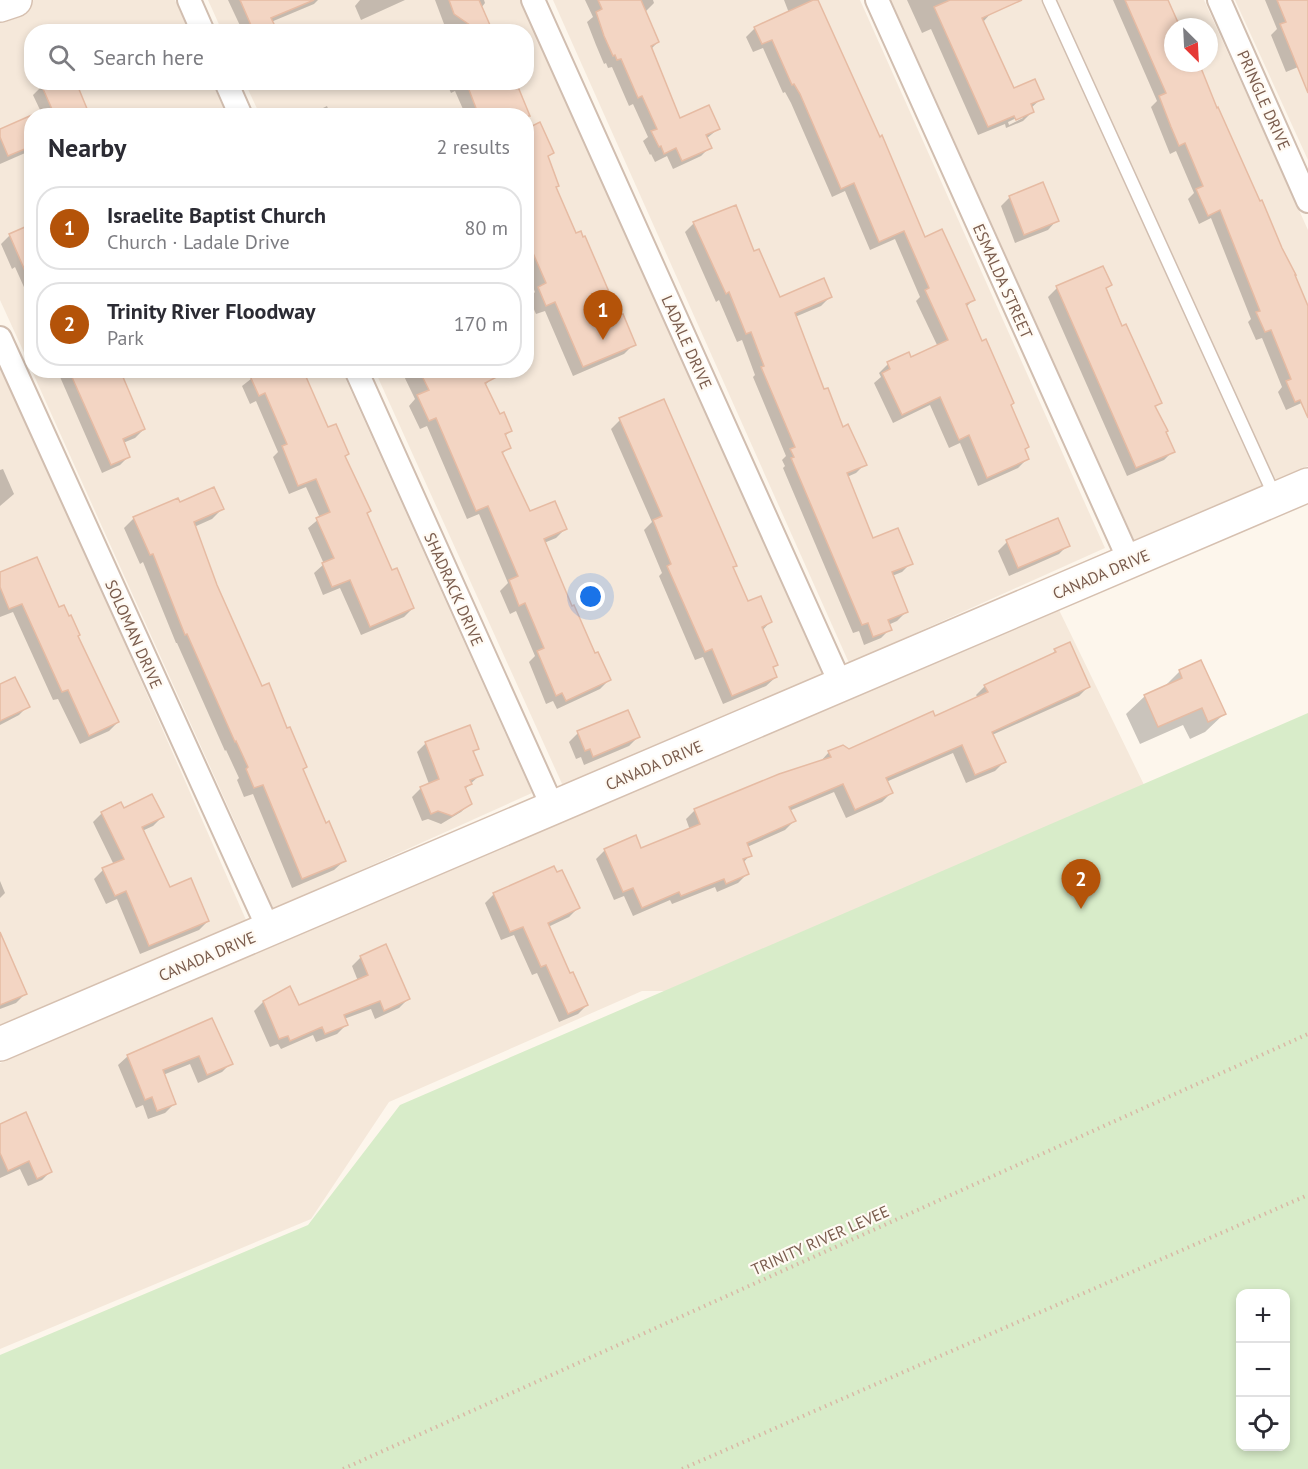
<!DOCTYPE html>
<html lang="en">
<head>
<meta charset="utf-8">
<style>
	body { margin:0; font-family:"PT Sans",sans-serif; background:#f2f2f3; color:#2b2b33 }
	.controls { position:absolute; right:18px; bottom:18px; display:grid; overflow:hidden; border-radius:12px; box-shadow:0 3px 9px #0003 }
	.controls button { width:54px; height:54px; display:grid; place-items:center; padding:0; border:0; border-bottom:2px solid #e1e1e2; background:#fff; color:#2b2b33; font:30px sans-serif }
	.compass { position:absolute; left:1164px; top:18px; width:54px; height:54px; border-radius:50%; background:#fff; box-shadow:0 3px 9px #0003; rotate:156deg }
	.you { position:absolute; left:591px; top:597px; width:21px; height:21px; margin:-15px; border:4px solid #fff; border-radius:50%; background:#1a73e8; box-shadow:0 0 0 9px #1a73e833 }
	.badge { display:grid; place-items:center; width:39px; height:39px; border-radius:50%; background:#b45309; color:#fff; font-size:20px; font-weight:700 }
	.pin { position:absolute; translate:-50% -50px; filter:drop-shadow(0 2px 3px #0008) }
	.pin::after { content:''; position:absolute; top:32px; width:21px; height:18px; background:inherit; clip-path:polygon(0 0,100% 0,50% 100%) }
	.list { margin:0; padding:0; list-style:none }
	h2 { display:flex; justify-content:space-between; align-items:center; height:78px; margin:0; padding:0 24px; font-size:26px }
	h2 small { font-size:20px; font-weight:400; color:#7c7c81 }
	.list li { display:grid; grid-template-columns:39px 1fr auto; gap:18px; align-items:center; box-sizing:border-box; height:84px; margin:0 12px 12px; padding:0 12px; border:2px solid #e1e1e2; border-radius:24px }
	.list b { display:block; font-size:22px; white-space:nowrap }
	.list p { margin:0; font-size:20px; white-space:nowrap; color:#7c7c81 }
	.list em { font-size:20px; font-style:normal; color:#7c7c81 }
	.icon { flex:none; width:33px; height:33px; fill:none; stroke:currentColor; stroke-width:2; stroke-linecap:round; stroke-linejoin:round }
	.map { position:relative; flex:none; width:1308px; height:1469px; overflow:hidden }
	.search { position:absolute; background:#fff; box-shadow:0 3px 9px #0003; left:24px; top:24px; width:510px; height:66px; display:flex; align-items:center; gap:15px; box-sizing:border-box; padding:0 21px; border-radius:24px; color:#7c7c81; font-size:22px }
	.panel { position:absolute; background:#fff; box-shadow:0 3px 9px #0003; left:24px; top:108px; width:510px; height:270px; border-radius:24px }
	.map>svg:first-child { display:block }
</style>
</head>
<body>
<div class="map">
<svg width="1308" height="1469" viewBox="0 0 1308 1469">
	<rect width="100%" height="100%" fill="#fdf6ec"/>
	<g fill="#f5e8da" fill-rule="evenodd">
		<path d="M34 0H175L189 31 32 32V82L212 83 227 115 32 116V370L0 300V11Z"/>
		<path d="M208 0H521L828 673 563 786 375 371 526 370V116L260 115 245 83 526 82V32L222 31Z"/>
		<path d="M553 0H860L1105 548 849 663Z"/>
		<path d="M891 0H1204L1308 230V466L1136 544ZM1173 27H1209V63H1173Z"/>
		<path d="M1235 0H1308V160Z"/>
		<path d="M0 359 246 920 0 1027Z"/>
		<path d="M32 371H342L532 793 274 909Z"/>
		<path d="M1059 610 1148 793 710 991H642L389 1102 311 1219 0 1349V1063Z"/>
	</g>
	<path fill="#d8ecc9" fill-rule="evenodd" d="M1308 713V1469H0V1355L308 1225 400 1105ZM1240 1294H1286V1446H1240Z"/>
	<g fill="#0003" fill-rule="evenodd">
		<path d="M228 0H318L314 4 271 22 276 32H243Z"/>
		<path d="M360 0H405L361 20 355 6Z"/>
		<path d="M435 0H484L485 3 481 8 491 32H456L444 24Z"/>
		<path d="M585 0H653L654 3 645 12 658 42 651 49 679 120 718 129 706 139 710 147 701 156 673 169 667 156 655 162 651 154 650 155 643 141 648 137 633 104 629 106 612 67 608 68 606 63 604 64 596 45 587 22 593 17Z"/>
		<path d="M784 0H816L924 239 973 300 966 307 1009 406 1027 459 1018 468 978 486 960 443 949 448 930 405 893 423 874 383 881 377 879 373 888 364 911 359 938 347 916 301 920 297 895 239 870 250 845 191 832 197 791 103 785 92 783 93 763 48 753 52 746 37 755 28 789 13Z"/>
		<path d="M907 0H948L949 2 953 0H987L992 12 983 22 1013 90 1042 98 1031 108 1032 112 1023 121 1006 128 1005 124 978 135 931 29 922 33ZM1023 115V118L1009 125 1008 122Z"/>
		<path d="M1113 0H1167L1179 27H1173V63H1197L1216 110 1308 309V400L1286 410 1278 392 1282 387 1262 338 1256 340 1248 322 1251 319 1211 218 1199 224 1188 199 1194 193 1176 151 1170 154 1151 107 1157 101Z"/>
		<path d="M1265 0H1308V63L1286 72 1271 35 1277 29Z"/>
		<path d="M350 82H362L353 88Z"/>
		<path d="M446 82H513L533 127 552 153 547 158 555 188 576 235 634 344 624 354 573 376 545 311 536 314 529 298 535 292 526 270V116H466L455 91 451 93Z"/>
		<path d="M42 86 89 116H33L41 112 33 95Z"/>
		<path d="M327 106 331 116H307Z"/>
		<path d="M32 116V150L0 164V131Z"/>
		<path d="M1010 197 1057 220 1048 230 1015 243 1001 206Z"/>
		<path d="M694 223 754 253 779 299 830 297 821 306 795 317 823 391 842 429 865 464 856 473 847 477 872 540 911 563 902 572 892 576 906 612 897 621 888 625 890 629 881 638 864 645 859 631 853 633 783 468 785 466 782 460 786 456 753 377 755 375 742 340 737 342 719 300 716 302 685 232Z"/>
		<path d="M32 226V305L15 267 12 269 1 244 10 235Z"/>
		<path d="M1110 285 1105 290 1160 403 1154 408 1173 451 1164 460 1127 476 1048 297 1057 288Z"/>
		<path d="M57 370H120L144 429 135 438 123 443 129 456 120 465 102 473Z"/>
		<path d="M254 370H307L308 373 304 376 328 429 348 454 344 457 391 572 413 608 404 617 361 635 340 588 323 595 314 573 324 564 308 528 320 518 306 487 289 494 273 457 278 452 256 401 250 404 242 386 256 375Z"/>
		<path d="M401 370H454L491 379 484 386 499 416 510 431 504 437 509 447 501 455 529 513 565 529 556 538 544 543 571 608 609 680 600 689 557 709 553 701 546 704 529 662 535 656 516 611 510 614 500 591 508 583 479 514 467 519 427 426 420 429 409 406 415 399Z"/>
		<path d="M620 420 747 603 770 622 762 631 776 665 772 669 776 677 766 686 723 704 703 657 695 660 659 576 662 573 644 530 652 522 611 429Z"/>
		<path d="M3 469 14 494 0 506V470Z"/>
		<path d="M179 504 222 509 212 519 194 527 215 586 261 688 302 770 325 825 344 861 334 870 292 888 253 794 244 797 237 780 239 778 226 750 225 751 177 643H176L143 562 140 564 124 528 134 518Z"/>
		<path d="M1007 542 1068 545 1059 554 1009 576 998 551Z"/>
		<path d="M0 574 58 609 77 637 118 722 109 731 80 744 58 699 53 700 13 612 0 617Z"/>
		<path d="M1055 651 1088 687 1079 696 992 735 1004 762 995 771 966 783 953 753 886 782 891 793 882 802 846 818 834 792 789 811 794 821 785 830 747 847 750 855 743 863 747 874 738 883 717 892 715 887 672 904 670 900 633 916 624 896 614 900 596 859 605 850H641L690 830 686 819 695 810 820 762 829 752 849 751 934 718 978 698 976 695 985 686 1049 657Z"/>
		<path d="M1180 671 1224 714 1205 732 1190 739 1183 725 1140 744 1126 714 1145 696 1163 688Z"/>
		<path d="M0 686 28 706 19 715 0 725Z"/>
		<path d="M578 733 638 737 629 746 584 765 581 757 576 759 569 742Z"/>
		<path d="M426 743 477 749 472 753 481 774 464 790 470 803 461 812 441 824 428 819 422 821 412 797 421 788 429 784 417 752Z"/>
		<path d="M124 810 162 817 153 826 142 831 169 889 208 921 199 930 140 954 117 899 106 904 94 879 103 870 114 865 93 822 102 813Z"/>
		<path d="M0 881 5 893 0 898Z"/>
		<path d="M494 894 578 908 569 917 548 927 569 975 587 1005 578 1014 559 1022 537 973 532 975 514 935 501 940 485 903Z"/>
		<path d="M0 933 25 994 16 1003 0 1009Z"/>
		<path d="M361 957 408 999 399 1008 375 1019 371 1009 344 1019 346 1025 337 1034 316 1042 313 1035 281 1049 278 1044 270 1047 254 1011 263 1002 290 988 298 1007 358 981 352 966Z"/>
		<path d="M212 1020 231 1063 222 1072 198 1083 190 1064 163 1075 174 1104 165 1113 148 1119 143 1105 136 1108 118 1065 128 1056Z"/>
		<path d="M0 1125 51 1171 42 1180 28 1186 20 1169 0 1178Z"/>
	</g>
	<g fill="#f3d5c3" stroke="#e6bba3" stroke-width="1.5">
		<path d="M240 0H314L271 18 278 32H254Z"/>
		<path d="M449 0H479L493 32H480L454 14Z"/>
		<path d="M598 0H641L659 42 651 46 680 118 709 105 720 129 706 135 712 148 682 161 676 148 664 154 661 146 659 147 651 131 657 129 642 96 638 98 621 59 617 60 615 55 613 56 604 36 596 12 602 9Z"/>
		<path d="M813 0H818L880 137 882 135 925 237 942 229 975 300 966 304 982 341 986 339 1014 403 1011 405 1029 447 1025 449 1029 459 987 478 969 435 959 440 940 397 902 415 882 373 890 369 887 362 909 352 911 357 948 340 925 290 929 288 904 231 879 242 854 183 841 189 800 94 794 84 792 85 772 40 762 44 754 27Z"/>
		<path d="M950 0H1022L982 18 1014 88 1035 79 1044 99 1031 104 1034 112 1016 120 1014 116 988 127 934 7Z"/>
		<path d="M1125 0H1168L1180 27H1173V63H1199L1217 108 1218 107 1260 201 1262 200 1282 248 1296 275H1295L1308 306V418L1300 400 1295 402 1286 381 1291 379 1271 330 1265 332 1256 312 1260 311 1220 210 1208 216 1196 189 1203 186 1185 143 1179 146 1171 127 1159 96 1166 93Z"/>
		<path d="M1277 0H1308V93L1280 24 1286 22Z"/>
		<path d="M40 82H76L90 116H55Z"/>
		<path d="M466 82H516L530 116H479Z"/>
		<path d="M32 115V146L8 156 0 137V129Z"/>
		<path d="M540 122 554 153 548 156 559 186 556 187 576 233 581 231 583 237 585 236 619 315 623 314 636 345 583 367 555 302 546 306 538 287 546 283 526 237V129Z"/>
		<path d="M1043 182 1059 221 1024 235 1009 196Z"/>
		<path d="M736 205 754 251 759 249 780 297 824 278 832 297 795 313 824 389 828 388 843 427 848 424 867 465 847 473 873 538 898 528 913 564 892 572 908 612 888 620 892 630 873 637 868 623 862 625 791 458 794 457 790 449 795 447 761 367 764 366 751 332 746 334 729 292 726 294 693 222Z"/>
		<path d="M32 224V287L9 234Z"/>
		<path d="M1103 266 1112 285 1106 288 1122 326 1126 324 1162 403 1155 406 1168 431 1166 432 1175 452 1136 468 1056 286Z"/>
		<path d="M82 370H120L145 429 123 439 130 457 111 465 71 375Z"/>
		<path d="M261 370H303L328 427 336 424 349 454 345 456 371 511 367 513 392 570 397 568 414 608 370 627 350 580 332 587 322 563 334 558 316 518 330 512 316 479 298 486 282 446 287 444 265 393 259 396 250 376Z"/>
		<path d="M419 370H510L485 383 500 414 504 412 512 431 505 434 511 448 502 452 530 511 555 501 567 529 544 539 572 606 574 605 595 653 598 652 611 680 566 701 562 693 556 696 537 651 544 648 525 603 519 606 509 580 518 576 488 506 476 511 436 418 429 421 417 395 429 390Z"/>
		<path d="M664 399 737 566 733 567 748 601 761 596 772 622 762 627 778 665 773 667 777 677 732 696 712 649 705 652 667 566 671 564 653 520 662 516 619 418Z"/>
		<path d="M214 487 224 509 194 522 217 585 262 686 269 683 287 728 290 727 307 767 303 769 326 823 329 821 346 861 302 879 263 785 254 788 246 769 248 767 236 741 235 742 187 634 185 635 153 554 150 555 133 517 178 498 180 502Z"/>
		<path d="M1058 518 1070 546 1018 568 1006 540Z"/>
		<path d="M37 557 59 607 64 605 69 616 71 615 80 635 78 636 119 722 89 736 68 690 62 692 22 604 9 609 0 587V572Z"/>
		<path d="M1070 642 1090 687 992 732 1006 762 975 775 962 745 886 778 893 793 855 810 843 784 789 807 796 821 747 843 752 856 743 859 749 874 726 884 724 879 681 896 679 892 642 908 633 888 623 892 604 849 636 835 641 848 700 824 694 809 779 774 831 757 828 751 843 745 849 749 933 711 935 716 988 692 984 685 1056 652 1054 649Z"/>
		<path d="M1201 660 1226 714 1208 722 1202 708 1158 727 1144 695 1182 678 1179 670Z"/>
		<path d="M15 677 30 707 0 721V684Z"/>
		<path d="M628 710 640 737 593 757 590 749 585 751 577 731Z"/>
		<path d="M470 725 479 749 473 751 483 775 470 780 472 784 465 787 472 804 452 816 438 811 431 814 420 787 439 779 425 742Z"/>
		<path d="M152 794 164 817 142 827 170 887 191 878 209 921 149 946 126 891 115 896 102 868 124 859 101 812 121 802 124 808Z"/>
		<path d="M554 866 557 872 562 870 580 908 548 923 570 973 573 972 588 1005 568 1014 546 965 541 967 523 927 510 932 493 893Z"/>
		<path d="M0 932 27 994 0 1005Z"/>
		<path d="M386 944 410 999 384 1011 380 1001 344 1015 348 1025 325 1034 322 1027 290 1041 288 1036 279 1039 263 1001 290 986 299 1005 368 975 360 956Z"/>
		<path d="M212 1018 233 1064 207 1075 199 1056 163 1070 176 1104 157 1111 152 1097 145 1100 127 1055Z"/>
		<path d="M26 1112 52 1172 37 1179 29 1161 8 1171 0 1153V1124Z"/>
	</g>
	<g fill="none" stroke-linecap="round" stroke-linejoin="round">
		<g stroke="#d1beb0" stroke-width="15">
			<path id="lane" d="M1049 0 1276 499"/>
		</g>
		<g stroke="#d1beb0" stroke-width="26">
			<g id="street">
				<path d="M189 0 203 32"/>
				<path d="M533 0 841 685"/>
				<path d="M877 0 1130 562"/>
				<path d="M1219 0 1308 201"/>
				<path d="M226 82 241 116"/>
				<path d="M0 338 269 930"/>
				<path d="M356 370 553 808"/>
			</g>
		</g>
		<g stroke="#d6c0b0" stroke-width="36">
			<g id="secondary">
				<path d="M0 5 15 0"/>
				<path d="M0 1044 1308 485"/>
			</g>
		</g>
		<g stroke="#d9b8a5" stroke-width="4" stroke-dasharray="1.5 4.5" stroke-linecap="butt">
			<path d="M343 1469 1308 1034"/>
			<path d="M682 1469 1308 1195"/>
		</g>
		<use href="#lane" stroke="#fff" stroke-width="12"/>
		<use href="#street" stroke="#fff" stroke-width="22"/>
		<use href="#secondary" stroke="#fff" stroke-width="33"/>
	</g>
	<g text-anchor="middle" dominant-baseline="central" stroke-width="4.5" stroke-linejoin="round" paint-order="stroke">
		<g font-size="16" fill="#7a5c4d" stroke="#fffaf3">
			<text transform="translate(1264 100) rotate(66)">PRINGLE DRIVE</text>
			<text transform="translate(1003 281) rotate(66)">ESMALDA STREET</text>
			<text transform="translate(687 342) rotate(66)">LADALE DRIVE</text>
			<text transform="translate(1101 574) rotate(-23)">CANADA DRIVE</text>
			<text transform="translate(454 589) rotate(66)">SHADRACK DRIVE</text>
			<text transform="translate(134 634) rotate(66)">SOLOMAN DRIVE</text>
			<text transform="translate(654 765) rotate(-23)">CANADA DRIVE</text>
			<text transform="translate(207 956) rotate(-23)">CANADA DRIVE</text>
			<text transform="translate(820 1240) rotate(-24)">TRINITY RIVER LEVEE</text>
		</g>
	</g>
</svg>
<div class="controls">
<button>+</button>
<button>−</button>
<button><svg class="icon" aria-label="locate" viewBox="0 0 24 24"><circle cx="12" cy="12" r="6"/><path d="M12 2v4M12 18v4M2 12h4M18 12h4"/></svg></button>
</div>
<svg class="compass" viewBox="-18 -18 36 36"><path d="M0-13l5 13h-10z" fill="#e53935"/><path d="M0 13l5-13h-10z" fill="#7c7c81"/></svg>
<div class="you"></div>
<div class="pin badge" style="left:603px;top:340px">1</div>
<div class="pin badge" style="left:1081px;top:909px">2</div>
<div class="search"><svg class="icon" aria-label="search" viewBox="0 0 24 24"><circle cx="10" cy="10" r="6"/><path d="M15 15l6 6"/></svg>Search here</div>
<section class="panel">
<h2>Nearby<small>2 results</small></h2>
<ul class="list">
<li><span class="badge">1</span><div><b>Israelite Baptist Church</b><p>Church · Ladale Drive</p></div><em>80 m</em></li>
<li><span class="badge">2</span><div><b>Trinity River Floodway</b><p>Park</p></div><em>170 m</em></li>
</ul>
</section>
</div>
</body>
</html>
